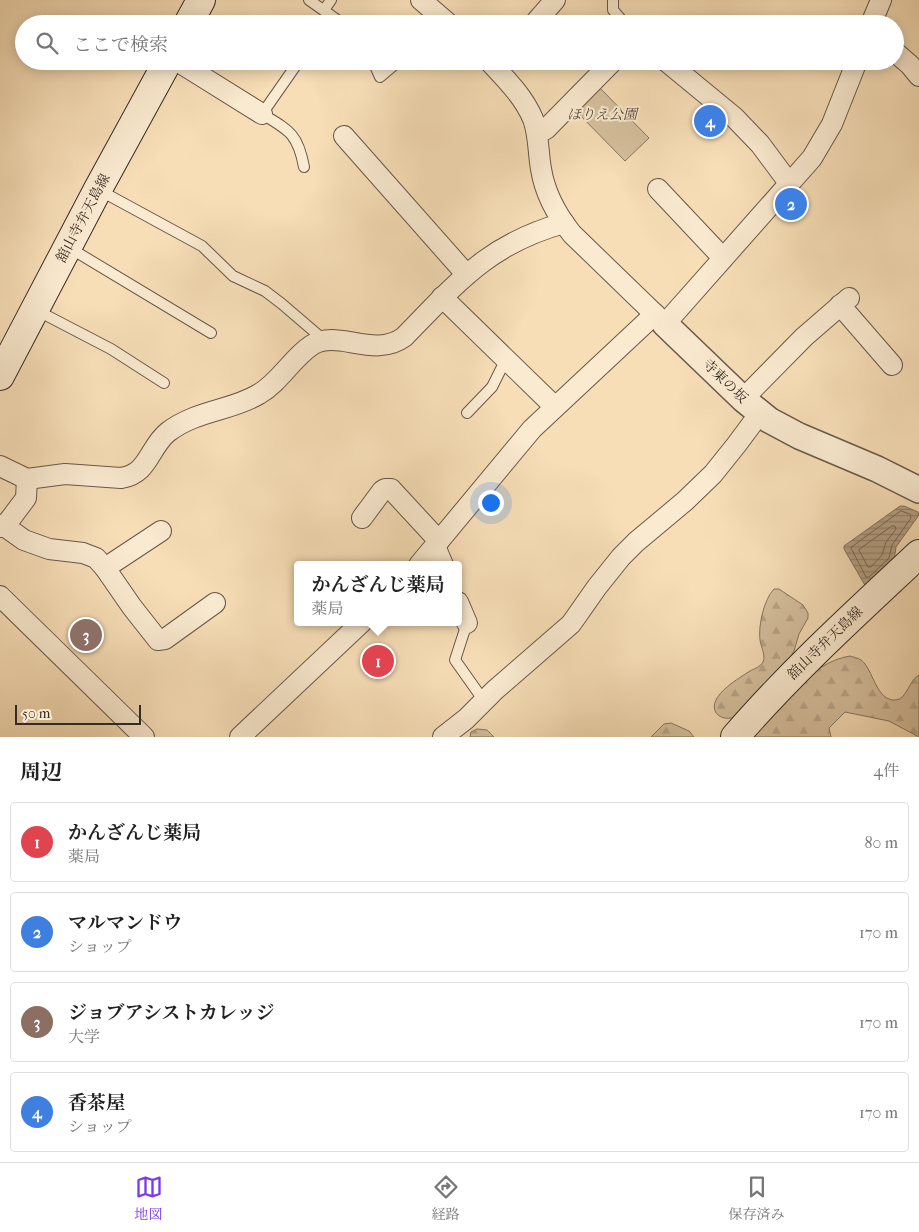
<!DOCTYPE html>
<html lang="ja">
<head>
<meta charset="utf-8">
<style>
	body { margin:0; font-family:"IM FELL French Canon","Noto Serif JP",serif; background:#f2f2f2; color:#222 }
	.scale { position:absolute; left:15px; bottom:12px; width:126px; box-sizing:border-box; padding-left:5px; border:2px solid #372c24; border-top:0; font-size:14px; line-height:18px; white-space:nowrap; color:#372c24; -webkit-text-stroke:4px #faead0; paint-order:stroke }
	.you { position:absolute; left:490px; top:502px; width:18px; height:18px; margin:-12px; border:4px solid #fff; border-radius:50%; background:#1a73e8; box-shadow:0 0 0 8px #1a73e833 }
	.badge { display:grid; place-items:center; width:32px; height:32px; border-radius:50%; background:#7c3aed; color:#fff; font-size:16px; font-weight:700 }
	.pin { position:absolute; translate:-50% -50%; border:2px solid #fff; box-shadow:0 1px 5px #0006 }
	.popup { position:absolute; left:294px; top:561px; width:168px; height:65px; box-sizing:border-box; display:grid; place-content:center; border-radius:5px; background:#fff; filter:drop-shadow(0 1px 4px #0005); font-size:16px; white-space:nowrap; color:#767676 }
	.popup b { font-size:19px; color:#222 }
	.popup::after { content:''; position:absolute; left:50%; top:100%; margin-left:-10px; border:10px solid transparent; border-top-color:#fff }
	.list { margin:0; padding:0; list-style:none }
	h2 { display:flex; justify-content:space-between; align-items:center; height:65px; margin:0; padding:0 20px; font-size:21px }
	h2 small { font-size:16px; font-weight:400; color:#767676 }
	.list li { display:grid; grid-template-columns:32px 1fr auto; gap:15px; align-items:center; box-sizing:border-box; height:80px; margin:0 10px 10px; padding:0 10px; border:1px solid #e0e0e0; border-radius:5px }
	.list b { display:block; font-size:19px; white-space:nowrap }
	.list p { margin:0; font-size:16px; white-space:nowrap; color:#767676 }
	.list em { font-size:16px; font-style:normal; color:#767676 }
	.icon { flex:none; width:28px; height:28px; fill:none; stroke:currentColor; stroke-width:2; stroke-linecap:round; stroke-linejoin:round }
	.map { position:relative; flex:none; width:919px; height:737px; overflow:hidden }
	.search { position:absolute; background:#fff; box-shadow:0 2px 12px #0003; left:15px; right:15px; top:15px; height:55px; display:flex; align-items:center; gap:12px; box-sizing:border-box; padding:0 18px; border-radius:28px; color:#767676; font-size:19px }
	.sheet { height:425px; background:#fff }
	nav { display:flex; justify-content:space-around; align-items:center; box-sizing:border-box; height:70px; border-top:1px solid #e0e0e0; background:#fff; font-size:14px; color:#767676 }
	nav a { display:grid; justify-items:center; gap:2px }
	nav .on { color:#7c3aed }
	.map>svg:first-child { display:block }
</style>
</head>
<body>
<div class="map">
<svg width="919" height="737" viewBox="0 0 919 737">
	<defs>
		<pattern id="forest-firs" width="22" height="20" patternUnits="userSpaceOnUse" patternTransform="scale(1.25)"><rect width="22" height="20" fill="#d6c09e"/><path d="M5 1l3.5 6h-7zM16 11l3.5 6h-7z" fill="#b8a588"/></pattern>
		<pattern id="water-rules" width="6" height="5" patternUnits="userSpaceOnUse" patternTransform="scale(1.25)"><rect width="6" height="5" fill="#b6a185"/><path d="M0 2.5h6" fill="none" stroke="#95836d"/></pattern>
	</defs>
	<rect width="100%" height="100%" fill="#f7deb7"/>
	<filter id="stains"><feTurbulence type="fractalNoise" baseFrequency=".004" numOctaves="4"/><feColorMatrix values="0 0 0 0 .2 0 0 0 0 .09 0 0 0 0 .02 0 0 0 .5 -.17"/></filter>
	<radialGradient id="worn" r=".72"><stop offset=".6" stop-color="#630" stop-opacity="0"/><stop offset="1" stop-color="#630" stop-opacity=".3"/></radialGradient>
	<g fill="url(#forest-firs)" stroke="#867661">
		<path d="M774 589H779L803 605 808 613V618L799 634 794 651 790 658 737 716C723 723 708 713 717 698 724 687 739 678 750 671 754 669 760 667 763 662 766 656 761 647 760 640 758 626 764 599 774 589Z"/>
		<path d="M850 656C853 657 858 658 861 660 873 668 876 702 896 700 907 699 909 680 919 675V737L889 721 845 712 829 728 831 737H752C778 708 810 662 850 656Z"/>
		<path d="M671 723 689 731 694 737H651L664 724Z"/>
		<path d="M477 729 487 730 494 737H470L471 732Z"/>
	</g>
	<path fill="#d6c09e" stroke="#867661" d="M597 85 649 138 625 161 573 108Z"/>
	<path fill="url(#water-rules)" stroke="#83725e" d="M900 506H904L918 512 919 515 896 547 894 560 866 587 844 549V546Z"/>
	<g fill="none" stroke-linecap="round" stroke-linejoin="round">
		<g stroke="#766654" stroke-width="1">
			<path d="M901 511 910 514 911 518 892 545 889 558 869 577H866L851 548Z"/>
			<path d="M892 526H895L896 529 886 542 882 555 871 567H868L859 550Z"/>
		</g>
		<g stroke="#675849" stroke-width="12">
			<g id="service">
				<path d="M309 0 343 24"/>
				<path d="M613 0V10L625 24"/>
				<path d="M324 10 331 0"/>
				<path d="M299 61 262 114C289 130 298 134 304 167"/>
				<path d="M373 61 380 77 399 61"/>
				<path d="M99 190 202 246 233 276 265 291 282 304 317 334 322 342"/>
				<path d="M68 247 211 333"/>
				<path d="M36 310 111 349 164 383"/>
				<path d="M467 413 492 387 506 359"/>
				<path d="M467 623 455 660 484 701"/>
			</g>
		</g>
		<g stroke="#675849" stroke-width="22">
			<g id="minor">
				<path d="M421 0 449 24"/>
				<path d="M534 24 555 0"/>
				<path d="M871 24 881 0"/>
				<path d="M895 52 910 65 919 76"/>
				<path d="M177 61 262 114"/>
				<path d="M489 61C505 78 524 97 533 119 539 135 538 152 541 169 545 194 556 214 572 234L665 324 812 158 832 124 857 61"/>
				<path d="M666 61 734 117 760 144 789 183"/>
				<path d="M537 134 546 129 613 61"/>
				<path d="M344 136 466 274"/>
				<path d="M658 189 723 258"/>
				<path d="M442 297 555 407"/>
				<path d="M840 305 892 365"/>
				<path d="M743 399 804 337 849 298"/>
				<path d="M0 466 27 479 65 474 121 478C149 474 149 447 168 432 197 410 231 411 259 394 280 382 292 358 312 345 338 329 374 359 404 337 457 283 488 244 564 223"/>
				<path d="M362 518 382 491 385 489H391L439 541"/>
				<path d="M3 525 24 540 49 549 83 553 96 558 105 568 132 607 158 640 165 639 215 603"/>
				<path d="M0 527 8 522 26 498 27 479"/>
				<path d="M435 546 443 565"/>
				<path d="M419 565 532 429 655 314"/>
				<path d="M105 568 161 531"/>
				<path d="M0 596 144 737"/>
				<path d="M458 602 467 623"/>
				<path d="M240 737 362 622"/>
				<path d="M443 737 466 719 495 690 571 624 597 587 621 557 636 542 685 501 713 474 737 444 760 413"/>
			</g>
		</g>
		<g stroke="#675849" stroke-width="28">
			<path id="tertiary" d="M665 324 743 399 769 420 799 436 877 469 919 490"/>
		</g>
		<g stroke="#372c24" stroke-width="30">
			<g id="secondary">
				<path d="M188 24 201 0"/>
				<path d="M0 376 98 189 168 61"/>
				<path d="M735 737C792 671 856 613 919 554"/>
			</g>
		</g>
		<use href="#service" stroke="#faead0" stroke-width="10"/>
		<use href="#minor" stroke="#faead0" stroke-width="20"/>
		<use href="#tertiary" stroke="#faead0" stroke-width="25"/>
		<use href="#secondary" stroke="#faead0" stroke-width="28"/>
	</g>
	<g text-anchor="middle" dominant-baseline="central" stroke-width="4" stroke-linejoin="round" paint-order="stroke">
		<g font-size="14" font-style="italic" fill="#574a3c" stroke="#faead0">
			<text x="602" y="114">ほりえ公園</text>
		</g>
		<g font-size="14" fill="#372c24" stroke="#faead0">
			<text transform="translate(83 218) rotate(-62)">舘山寺弁天島線</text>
			<text transform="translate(725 381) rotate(44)">寺東の坂</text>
			<text transform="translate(825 643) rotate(-44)">舘山寺弁天島線</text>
		</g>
	</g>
	<rect width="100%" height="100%" filter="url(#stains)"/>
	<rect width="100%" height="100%" fill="url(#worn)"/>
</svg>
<div class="scale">50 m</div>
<div class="you"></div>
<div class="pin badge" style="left:378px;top:661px;background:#e0444e">1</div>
<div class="popup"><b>かんざんじ薬局</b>薬局</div>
<div class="pin badge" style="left:791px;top:204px;background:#3f7fe0">2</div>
<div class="pin badge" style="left:86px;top:635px;background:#8d6e63">3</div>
<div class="pin badge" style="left:710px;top:121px;background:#3f7fe0">4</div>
<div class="search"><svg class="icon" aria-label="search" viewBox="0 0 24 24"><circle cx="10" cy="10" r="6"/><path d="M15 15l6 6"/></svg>ここで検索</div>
</div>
<section class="sheet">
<h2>周辺<small>4件</small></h2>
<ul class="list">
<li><span class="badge" style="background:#e0444e">1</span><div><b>かんざんじ薬局</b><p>薬局</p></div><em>80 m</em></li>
<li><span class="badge" style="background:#3f7fe0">2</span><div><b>マルマンドウ</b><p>ショップ</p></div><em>170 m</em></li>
<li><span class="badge" style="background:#8d6e63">3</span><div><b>ジョブアシストカレッジ</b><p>大学</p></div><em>170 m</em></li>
<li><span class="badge" style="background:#3f7fe0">4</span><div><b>香茶屋</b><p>ショップ</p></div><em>170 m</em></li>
</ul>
</section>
<nav>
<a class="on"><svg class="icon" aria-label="map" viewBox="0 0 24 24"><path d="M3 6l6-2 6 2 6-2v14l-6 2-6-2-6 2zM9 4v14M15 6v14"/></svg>地図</a>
<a><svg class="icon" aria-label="directions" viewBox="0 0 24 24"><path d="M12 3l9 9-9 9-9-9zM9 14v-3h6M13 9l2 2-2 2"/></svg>経路</a>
<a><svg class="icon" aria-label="saved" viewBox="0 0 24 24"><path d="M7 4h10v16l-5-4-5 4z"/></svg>保存済み</a>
</nav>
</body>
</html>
